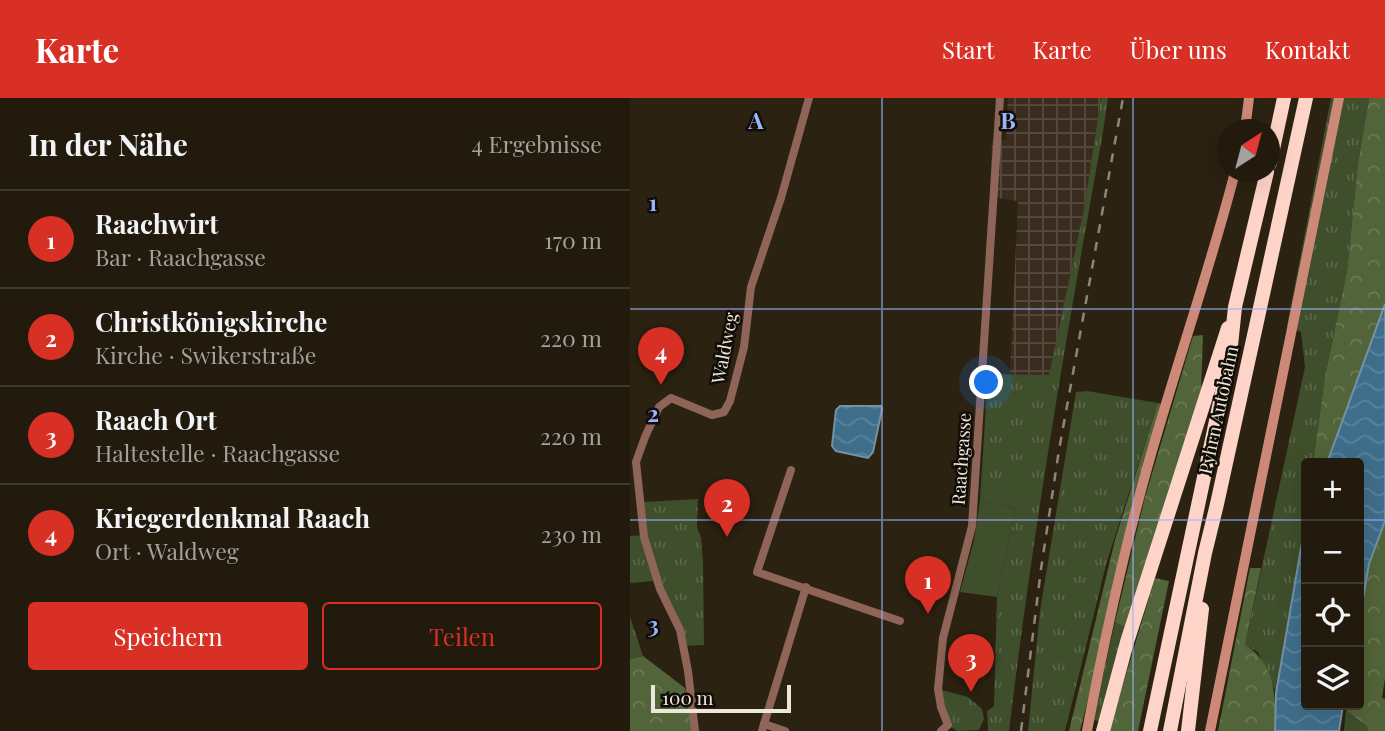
<!DOCTYPE html>
<html lang="de">
<head>
<meta charset="utf-8">
<style>
	body { margin:0; font-family:"Playfair Display",serif; background:#292316; color:#f1f3f6 }
	.controls { position:absolute; right:21px; bottom:21px; display:grid; overflow:hidden; border-radius:7px; box-shadow:0 7px 28px #0002 }
	.controls button { width:63px; height:63px; display:grid; place-items:center; padding:0; border:0; border-bottom:2px solid #3e382e; background:#211a0d; color:#f1f3f6; font:35px sans-serif }
	.compass { position:absolute; left:587px; top:21px; width:63px; height:63px; border-radius:50%; background:#211a0d; box-shadow:0 7px 28px #0002; rotate:36deg }
	.scale { position:absolute; left:21px; bottom:18px; width:140px; box-sizing:border-box; padding-left:7px; border:4px solid #ece6db; border-top:0; font-size:19px; line-height:24px; white-space:nowrap; color:#ece6db; -webkit-text-stroke:5px #110c06; paint-order:stroke }
	.you { position:absolute; left:357px; top:285px; width:24px; height:24px; margin:-18px; border:5px solid #fff; border-radius:50%; background:#1a73e8; box-shadow:0 0 0 10px #1a73e833 }
	.badge { display:grid; place-items:center; width:46px; height:46px; border-radius:50%; background:#d93025; color:#fff; font-size:23px; font-weight:700 }
	.pin { position:absolute; translate:-50% -58px; filter:drop-shadow(0 2px 4px #0008) }
	.pin::after { content:''; position:absolute; top:37px; width:24px; height:21px; background:inherit; clip-path:polygon(0 0,100% 0,50% 100%) }
	.list { margin:0; padding:0; list-style:none }
	h2 { display:flex; justify-content:space-between; align-items:center; height:91px; margin:0; padding:0 28px; font-size:30px }
	h2 small { font-size:23px; font-weight:400; color:#a2a19d }
	.list li { display:grid; grid-template-columns:46px 1fr auto; gap:21px; align-items:center; box-sizing:border-box; height:98px; padding:0 28px; border-top:2px solid #3e382e }
	.list b { display:block; font-size:26px; white-space:nowrap }
	.list p { margin:0; font-size:23px; white-space:nowrap; color:#a2a19d }
	.list em { font-size:23px; font-style:normal; color:#a2a19d }
	.actions { display:flex; gap:14px; padding:21px 28px }
	.actions a { flex:1; padding:16px 0; border:2px solid #d93025; border-radius:7px; text-align:center; font-size:24px; color:#d93025 }
	.actions .main { background:#d93025; color:#fff }
	.icon { flex:none; width:38px; height:38px; fill:none; stroke:currentColor; stroke-width:2; stroke-linecap:round; stroke-linejoin:round }
	.map { position:relative; flex:none; width:755px; height:633px; overflow:hidden }
	header { display:flex; align-items:center; gap:42px; box-sizing:border-box; height:98px; padding:0 35px; background:#d93025; color:#fff }
	header strong { font-size:33px }
	nav { display:flex; gap:38px; margin-inline-start:auto; font-size:24px }
	main { display:flex }
	aside { flex:1; background:#211a0d }
	.map>svg:first-child { display:block }
</style>
</head>
<body>
<header>
<strong>Karte</strong>
<nav><a>Start</a><a>Karte</a><a>Über uns</a><a>Kontakt</a></nav>
</header>
<main>
<aside>
<h2>In der Nähe<small>4 Ergebnisse</small></h2>
<ul class="list">
<li><span class="badge">1</span><div><b>Raachwirt</b><p>Bar · Raachgasse</p></div><em>170 m</em></li>
<li><span class="badge">2</span><div><b>Christkönigskirche</b><p>Kirche · Swikerstraße</p></div><em>220 m</em></li>
<li><span class="badge">3</span><div><b>Raach Ort</b><p>Haltestelle · Raachgasse</p></div><em>220 m</em></li>
<li><span class="badge">4</span><div><b>Kriegerdenkmal Raach</b><p>Ort · Waldweg</p></div><em>230 m</em></li>
</ul>
<div class="actions"><a class="main">Speichern</a><a>Teilen</a></div>
</aside>
<div class="map">
<svg width="755" height="633" viewBox="0 0 755 633">
	<defs>
		<pattern id="industrial-grid" width="8" height="8" patternUnits="userSpaceOnUse" patternTransform="scale(1.75)"><rect width="8" height="8" fill="#3a2c1f"/><path d="M0 4h8M4 0v8" fill="none" stroke="#574b3f"/></pattern>
		<pattern id="grass-tufts" width="24" height="20" patternUnits="userSpaceOnUse" patternTransform="scale(1.75)"><rect width="24" height="20" fill="#3f4e2b"/><path d="M3 7l-1-3M5 7V3M7 7l1-3M15 17l-1-3M17 17v-4M19 17l1-3" fill="none" stroke="#5b6849"/></pattern>
		<pattern id="forest-crowns" width="20" height="18" patternUnits="userSpaceOnUse" patternTransform="scale(1.75)"><rect width="20" height="18" fill="#526439"/><path d="M2 6a3 3 0 1 1 6 0M12 15a3 3 0 1 1 6 0" fill="none" stroke="#6b7a55"/></pattern>
		<pattern id="water-waves" width="16" height="10" patternUnits="userSpaceOnUse" patternTransform="scale(1.75)"><rect width="16" height="10" fill="#3f6e8b"/><path d="M0 5q4-4 8 0t8 0" fill="none" stroke="#5b839b"/></pattern>
	</defs>
	<rect width="100%" height="100%" fill="#2c2211"/>
	<path fill="url(#industrial-grid)" d="M378 0H471L454 111 419 277 380 276 388 103 360 99 362 43 376 42Z"/>
	<g fill="url(#grass-tufts)">
		<path d="M471 0H478L473 34C437 233 403 432 379 633H358L357 613 364 608 367 499 386 411 350 402 358 276 419 277 454 111Z"/>
		<path d="M701 0H739L728 65 717 173 695 278 683 365H676V413L646 595 628 554 615 547 675 269 671 234 657 228Z"/>
		<path d="M457 293 528 305 477 463 435 633H398L410 513 446 294Z"/>
		<path d="M68 401 67 429 71 440 73 466 74 547 50 548 46 529 23 483 0 485V438L16 437 13 404Z"/>
		<path d="M0 519 13 558 0 561Z"/>
		<path d="M485 524 495 529 469 623 463 622Z"/>
		<path d="M308 591 338 599 352 611 354 621 349 632 327 633 318 627Z"/>
		<path d="M716 612 738 628V633H714Z"/>
	</g>
	<g fill="url(#forest-crowns)">
		<path d="M739 0H755V206L697 365H683L695 278 717 173 728 65Z"/>
		<path d="M573 237 571 295 495 529 485 524 515 399 563 238Z"/>
		<path d="M528 305 533 307 450 633H439L485 442Z"/>
		<path d="M755 423V580L752 600 755 601V633H738L737 628 712 609 713 607H729V523L739 466Z"/>
		<path d="M620 470H631L615 547C646 565 646 601 645 633H588Z"/>
		<path d="M525 480 539 483 508 633H479Z"/>
		<path d="M13 558 55 590 65 633H0V561Z"/>
	</g>
	<g fill="#3f4e2b">
		<path d="M378 361 400 364 393 406 371 402Z"/>
		<path d="M350 402 386 411 367 499 330 494 344 442Z"/>
	</g>
	<g fill="url(#water-waves)" stroke="#7392a3" stroke-width="2">
		<path d="M755 206V423L739 466 729 523V365H697Z"/>
		<path d="M210 308H251L252 311 243 354 238 360 206 353 202 348 206 312Z"/>
		<path d="M676 421V607H713L709 633H645L646 595Z"/>
	</g>
	<g fill="none" stroke-linecap="round" stroke-linejoin="round">
		<g stroke="#8f655a" stroke-width="8">
			<path d="M161 372 127 474 270 523"/>
			<path d="M134 626 176 489"/>
			<path d="M65 633 58 573 50 532 30 491 14 439 6 364 15 339 29 309 41 300 82 317 94 314 100 303 114 249 121 189 151 100 179 0"/>
			<path d="M132 633 134 626 155 633"/>
			<path d="M311 633 318 627 311 609 308 591 313 540 342 428 370 0"/>
		</g>
		<g stroke="#cd8978" stroke-width="10">
			<path d="M615 32 619 0"/>
			<path d="M457 633C473 548 493 457 516 374 544 273 579 175 605 74"/>
			<path d="M580 633 709 0"/>
		</g>
		<g stroke="#fed3c8" stroke-width="14">
			<path d="M640 65 654 0"/>
			<path d="M473 633 497 544 598 230"/>
			<path d="M520 633 600 257 605 209 637 74"/>
			<path d="M540 633 575 455 587 406 676 0"/>
			<path d="M558 633 572 511"/>
		</g>
		<path stroke="#8e8678" stroke-width="2.5" stroke-dasharray="9 9" stroke-linecap="butt" d="M391 633 411 471 429 352 493 0"/>
	</g>
	<path fill="none" stroke="#98b5fd" stroke-width="2" stroke-opacity="0.55" d="M252 0V633M503 0V633M0 211H755M0 422H676M729 422H755"/>
	<g text-anchor="middle" dominant-baseline="central" stroke-width="5" stroke-linejoin="round" paint-order="stroke">
		<g font-size="18" fill="#ece6db" stroke="#110c06">
			<text transform="translate(94 250) rotate(-79)">Waldweg</text>
			<text transform="translate(588 312) rotate(-78)">Pyhrn Autobahn</text>
			<text transform="translate(331 361) rotate(-86)">Raachgasse</text>
		</g>
	</g>
	<g font-size="23" text-anchor="middle" font-weight="bold" fill="#98b5fd" stroke="#110c06" stroke-width="5" stroke-linejoin="round" paint-order="stroke">
		<text x="126" y="31">A</text>
		<text x="378" y="31">B</text>
		<text x="23" y="113">1</text>
		<text x="23" y="324">2</text>
		<text x="23" y="535">3</text>
	</g>
</svg>
<div class="controls">
<button>+</button>
<button>−</button>
<button><svg class="icon" aria-label="locate" viewBox="0 0 24 24"><circle cx="12" cy="12" r="6"/><path d="M12 2v4M12 18v4M2 12h4M18 12h4"/></svg></button>
<button><svg class="icon" aria-label="layers" viewBox="0 0 24 24"><path d="M12 4l9 5-9 5-9-5zM3 14l9 5 9-5"/></svg></button>
</div>
<svg class="compass" viewBox="-18 -18 36 36"><path d="M0-13l5 13h-10z" fill="#e53935"/><path d="M0 13l5-13h-10z" fill="#a2a19d"/></svg>
<div class="scale">100 m</div>
<div class="you"></div>
<div class="pin badge" style="left:298px;top:516px">1</div>
<div class="pin badge" style="left:97px;top:439px">2</div>
<div class="pin badge" style="left:341px;top:594px">3</div>
<div class="pin badge" style="left:31px;top:287px">4</div>
</div>
</main>
</body>
</html>
